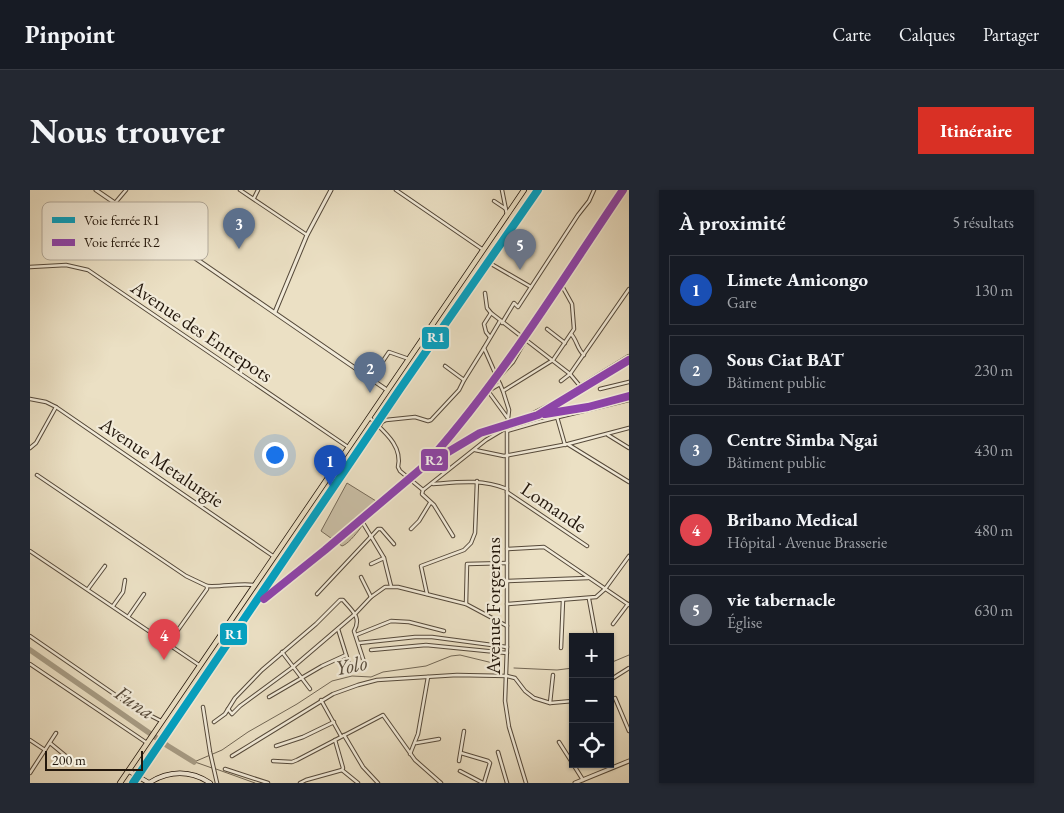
<!DOCTYPE html>
<html lang="fr">
<head>
<meta charset="utf-8">
<style>
	body { margin:0; font-family:"EB Garamond",serif; background:#242831; color:#f1f3f6 }
	.controls { position:absolute; right:15px; bottom:15px; display:grid; overflow:hidden; border-radius:0px; box-shadow:0 1px 4px #0004 }
	.controls button { width:45px; height:45px; display:grid; place-items:center; padding:0; border:0; border-bottom:1px solid #363941; background:#171b24; color:#f1f3f6; font:25px sans-serif }
	.scale { position:absolute; left:15px; bottom:12px; width:98px; box-sizing:border-box; padding-left:5px; border:2px solid #23170c; border-top:0; font-size:14px; line-height:18px; white-space:nowrap; color:#23170c; -webkit-text-stroke:4px #f2ebd9; paint-order:stroke }
	.you { position:absolute; left:244px; top:264px; width:18px; height:18px; margin:-12px; border:4px solid #fff; border-radius:50%; background:#1a73e8; box-shadow:0 0 0 8px #1a73e833 }
	.badge { display:grid; place-items:center; width:32px; height:32px; border-radius:50%; background:#d93025; color:#fff; font-size:16px; font-weight:700 }
	.pin { position:absolute; translate:-50% -41px; filter:drop-shadow(0 1px 2px #0008) }
	.pin::after { content:''; position:absolute; top:26px; width:18px; height:15px; background:inherit; clip-path:polygon(0 0,100% 0,50% 100%) }
	.list { margin:0; padding:0; list-style:none }
	h2 { display:flex; justify-content:space-between; align-items:center; height:65px; margin:0; padding:0 20px; font-size:21px }
	h2 small { font-size:16px; font-weight:400; color:#9ea1a6 }
	.list li { display:grid; grid-template-columns:32px 1fr auto; gap:15px; align-items:center; box-sizing:border-box; height:70px; margin:0 10px 10px; padding:0 10px; border:1px solid #363941; border-radius:0px }
	.list b { display:block; font-size:19px; white-space:nowrap }
	.list p { margin:0; font-size:16px; white-space:nowrap; color:#9ea1a6 }
	.list em { font-size:16px; font-style:normal; color:#9ea1a6 }
	.icon { flex:none; width:28px; height:28px; fill:none; stroke:currentColor; stroke-width:2; stroke-linecap:round; stroke-linejoin:round }
	.map { position:relative; flex:none; width:599px; height:593px; overflow:hidden; border-radius:0px }
	header { display:flex; align-items:center; gap:30px; box-sizing:border-box; height:70px; padding:0 25px; background:#171b24; border-bottom:1px solid #363941 }
	header strong { font-size:24px }
	nav { display:flex; gap:28px; margin-inline-start:auto; font-size:18px }
	.intro { display:flex; align-items:center; justify-content:space-between; box-sizing:border-box; height:120px; padding:0 30px }
	h1 { margin:0; font-size:35px }
	.button { padding:12px 22px; border-radius:0px; background:#d93025; color:#fff; font-size:18px; font-weight:700 }
	main { display:flex; gap:30px; padding:0 30px }
	aside { flex:1; background:#171b24; border-radius:0px; box-shadow:0 1px 4px #0004 }
	.map>svg:first-child { display:block }
</style>
</head>
<body>
<header>
<strong>Pinpoint</strong>
<nav><a>Carte</a><a>Calques</a><a>Partager</a></nav>
</header>
<div class="intro"><h1>Nous trouver</h1><a class="button">Itinéraire</a></div>
<main>
<div class="map">
<svg width="599" height="593" viewBox="0 0 599 593">
	<rect width="100%" height="100%" fill="#ebe0c4"/>
	<filter id="stains"><feTurbulence type="fractalNoise" baseFrequency=".004" numOctaves="4"/><feColorMatrix values="0 0 0 0 .2 0 0 0 0 .09 0 0 0 0 .02 0 0 0 .5 -.17"/></filter>
	<radialGradient id="worn" r=".72"><stop offset=".6" stop-color="#630" stop-opacity="0"/><stop offset="1" stop-color="#630" stop-opacity=".3"/></radialGradient>
	<path fill="#c9bea5" stroke="#766a58" d="M317 293 346 311C343 322 322 353 312 356L291 341Z"/>
	<g fill="none" stroke-linecap="round" stroke-linejoin="round">
		<g stroke="#726755" stroke-width="1">
			<path d="M580 473 599 465"/>
			<path d="M484 478 527 480 543 478"/>
			<path d="M164 572 192 560 218 542 267 514 302 491 322 486 341 487 353 482 396 476 421 466 430 465 471 475"/>
			<path d="M165 572 182 578"/>
			<path d="M186 579 225 593"/>
		</g>
		<path stroke="#a79c85" stroke-width="5.5" d="M0 460 138 556 164 572"/>
		<g stroke="#55493a" stroke-width="4.5">
			<g id="minor">
				<path d="M210 0 277 45"/>
				<path d="M366 0 452 59"/>
				<path d="M472 0 477 25"/>
				<path d="M224 8 228 0"/>
				<path d="M464 11 476 19"/>
				<path d="M85 13 96 0"/>
				<path d="M463 75 501 97"/>
				<path d="M0 77 36 75 58 80 318 257"/>
				<path d="M455 103 457 118 461 123 540 184 550 196"/>
				<path d="M470 131 454 158 473 201"/>
				<path d="M472 133 484 113 488 117 548 25 559 11 564 0"/>
				<path d="M517 139 535 153"/>
				<path d="M541 144C547 150 547 159 554 165"/>
				<path d="M460 147 456 142 454 134 461 123"/>
				<path d="M415 176 434 190 454 158"/>
				<path d="M468 188 483 172 495 151"/>
				<path d="M341 189 359 162 379 169"/>
				<path d="M531 191 540 184 599 99"/>
				<path d="M470 194 458 201 477 227"/>
				<path d="M570 199 599 192"/>
				<path d="M0 209 16 212 26 217 243 366"/>
				<path d="M339 227C353 241 373 255 368 277L370 281 393 300"/>
				<path d="M527 227 535 255"/>
				<path d="M349 237 352 232 356 230 385 227 398 231 401 230 429 200 434 190"/>
				<path d="M477 241 508 232 599 210"/>
				<path d="M578 245 599 258"/>
				<path d="M539 255 599 292"/>
				<path d="M0 258 6 253 26 217"/>
				<path d="M445 260 474 266 538 254 599 238"/>
				<path d="M7 285 156 386 177 396V399L138 454"/>
				<path d="M403 294C430 292 451 289 477 299"/>
				<path d="M477 302 557 356"/>
				<path d="M333 333 354 368 361 396"/>
				<path d="M381 339 389 331 400 313"/>
				<path d="M423 346 404 315 392 304 393 300 456 250 486 232 523 213 599 166"/>
				<path d="M477 359 514 357 599 415"/>
				<path d="M0 361 169 475"/>
				<path d="M341 374 354 368"/>
				<path d="M331 387 341 407"/>
				<path d="M477 391 558 388"/>
				<path d="M177 396C193 397 209 393 224 395"/>
				<path d="M58 399 75 376"/>
				<path d="M287 404 348 339H351L364 354"/>
				<path d="M397 404 391 376 434 360 441 353 445 343 447 291"/>
				<path d="M559 409 566 447"/>
				<path d="M436 414 437 374 477 373"/>
				<path d="M477 414 566 407 575 399 599 366"/>
				<path d="M83 416 93 402 95 390"/>
				<path d="M98 427 114 404"/>
				<path d="M583 434 598 414"/>
				<path d="M308 439 319 474"/>
				<path d="M326 445 361 431 379 432 414 441"/>
				<path d="M0 446 100 515 131 531"/>
				<path d="M329 453 385 447H402L477 457"/>
				<path d="M531 458 533 410"/>
				<path d="M341 460 396 455 477 463"/>
				<path d="M252 462 280 499"/>
				<path d="M0 474 117 553"/>
				<path d="M580 490 599 478"/>
				<path d="M239 507 292 476 316 465"/>
				<path d="M585 508 599 541"/>
				<path d="M291 510 311 546"/>
				<path d="M520 513 523 485"/>
				<path d="M173 517 180 562 187 593"/>
				<path d="M198 519 202 524 210 516 263 477 325 424 341 407 355 397H368L436 414 477 436"/>
				<path d="M184 532 195 524 205 508 232 480 286 434 310 410H313C322 421 332 427 324 441L335 475"/>
				<path d="M314 545 333 577 348 593"/>
				<path d="M0 550 15 560"/>
				<path d="M529 552 543 574"/>
				<path d="M20 553 37 567 41 573"/>
				<path d="M386 553 409 549"/>
				<path d="M246 556 273 547 304 532"/>
				<path d="M468 562 477 593"/>
				<path d="M431 563 458 571 460 573 454 593"/>
				<path d="M380 564 388 544 398 487"/>
				<path d="M202 566 303 504 328 495 347 490 427 485 477 486 485 488 495 501 504 508 520 513 543 511"/>
				<path d="M243 571 262 572 267 570 353 525 385 570 411 593"/>
				<path d="M429 571 434 541"/>
				<path d="M543 574 553 590"/>
				<path d="M195 579 238 593"/>
				<path d="M312 580 328 593"/>
				<path d="M430 581 453 593"/>
				<path d="M0 583 26 543"/>
				<path d="M270 593 276 590 312 580 313 578 305 550"/>
				<path d="M496 593 479 537 475 511 477 457V237L479 220 473 201 523 170 544 139 542 114 532 96"/>
			</g>
		</g>
		<g stroke="#55493a" stroke-width="5">
			<g id="tertiary">
				<path d="M66 0 357 200"/>
				<path d="M245 122 277 45 301 0"/>
				<path d="M545 593 599 571"/>
			</g>
		</g>
		<g stroke="#23170c" stroke-width="5.5">
			<g id="secondary">
				<path d="M99 581 119 593"/>
				<path d="M119 593C139 580 161 580 180 593"/>
			</g>
		</g>
		<g stroke="#23170c" stroke-width="6">
			<path id="primary" d="M90 593 494 0"/>
		</g>
		<use href="#minor" stroke="#f2ebd9" stroke-width="2.5"/>
		<use href="#tertiary" stroke="#f2ebd9" stroke-width="3"/>
		<use href="#secondary" stroke="#f2ebd9" stroke-width="4"/>
		<use href="#primary" stroke="#ebe0c4" stroke-width="4.5"/>
		<g stroke="#23170c" stroke-width="1" stroke-dasharray="9 9" stroke-linecap="butt">
			<path d="M513 224 558 217 599 206"/>
			<path d="M400 270 436 229 470 181 593 0"/>
			<path d="M206 440 229 412 295 360 393 277 450 243 508 225 599 170"/>
		</g>
		<g stroke="#f2ebd9" stroke-width="11">
			<path id="rail-1" d="M103 593 370 199 508 0"/>
		</g>
		<g stroke="#f2ebd9" stroke-width="11">
			<g id="rail-2">
				<path d="M515 224 558 217 599 206"/>
				<path d="M403 266C475 184 532 90 593 0"/>
				<path d="M234 409 295 360 393 277 450 243 508 225 599 170"/>
			</g>
		</g>
		<use href="#rail-1" stroke="#02a2c4" stroke-width="8"/>
		<use href="#rail-2" stroke="#8e44ad" stroke-width="8"/>
	</g>
	<g text-anchor="middle" dominant-baseline="central" stroke-width="4.5" stroke-linejoin="round" paint-order="stroke">
		<g font-size="20" fill="#23170c" stroke="#f2ebd9">
			<text transform="translate(172 141) rotate(34)">Avenue des Entrepots</text>
			<text transform="translate(132 272) rotate(34)">Avenue Metalurgie</text>
			<text transform="translate(524 317) rotate(34)">Lomande</text>
			<text transform="translate(463 416) rotate(-90)">Avenue Forgerons</text>
		</g>
		<g font-size="21" font-style="italic" fill="#584c3c" stroke="#f2ebd9">
			<text transform="translate(321 475) rotate(-11)">Yolo</text>
			<text transform="translate(105 512) rotate(34)">Funa</text>
		</g>
	</g>
	<rect x="12" y="12" width="166" height="58" rx="8" fill="#f2ebd9" stroke="#b4ab9c" stroke-width="1"/>
	<rect x="22" y="27" width="23" height="6" fill="#02a2c4"/>
	<rect x="22" y="49" width="23" height="7" fill="#8e44ad"/>
	<g font-size="14" fill="#23170c">
		<text x="54" y="35">Voie ferrée R1</text>
		<text x="54" y="57">Voie ferrée R2</text>
	</g>
	<g stroke="#f2ebd9" stroke-width="2">
		<rect x="391" y="136" width="29" height="24" rx="5" fill="#02a2c4"/>
		<rect x="390" y="258" width="29" height="24" rx="5" fill="#8e44ad"/>
		<rect x="189" y="432" width="29" height="24" rx="5" fill="#02a2c4"/>
	</g>
	<g font-size="14" text-anchor="middle" font-weight="bold" fill="#fff">
		<text x="406" y="152">R1</text>
		<text x="404" y="275">R2</text>
		<text x="204" y="449">R1</text>
	</g>
	<rect width="100%" height="100%" filter="url(#stains)"/>
	<rect width="100%" height="100%" fill="url(#worn)"/>
</svg>
<div class="controls">
<button>+</button>
<button>−</button>
<button><svg class="icon" aria-label="locate" viewBox="0 0 24 24"><circle cx="12" cy="12" r="6"/><path d="M12 2v4M12 18v4M2 12h4M18 12h4"/></svg></button>
</div>
<div class="scale">200 m</div>
<div class="you"></div>
<div class="pin badge" style="left:300px;top:296px;background:#1a4fb4">1</div>
<div class="pin badge" style="left:340px;top:203px;background:#5c6f8a">2</div>
<div class="pin badge" style="left:209px;top:59px;background:#5c6f8a">3</div>
<div class="pin badge" style="left:134px;top:470px;background:#e0444e">4</div>
<div class="pin badge" style="left:490px;top:80px;background:#6b7280">5</div>
</div>
<aside>
<h2>À proximité<small>5 résultats</small></h2>
<ul class="list">
<li><span class="badge" style="background:#1a4fb4">1</span><div><b>Limete Amicongo</b><p>Gare</p></div><em>130 m</em></li>
<li><span class="badge" style="background:#5c6f8a">2</span><div><b>Sous Ciat BAT</b><p>Bâtiment public</p></div><em>230 m</em></li>
<li><span class="badge" style="background:#5c6f8a">3</span><div><b>Centre Simba Ngai</b><p>Bâtiment public</p></div><em>430 m</em></li>
<li><span class="badge" style="background:#e0444e">4</span><div><b>Bribano Medical</b><p>Hôpital · Avenue Brasserie</p></div><em>480 m</em></li>
<li><span class="badge" style="background:#6b7280">5</span><div><b>vie tabernacle</b><p>Église</p></div><em>630 m</em></li>
</ul>
</aside>
</main>
</body>
</html>
